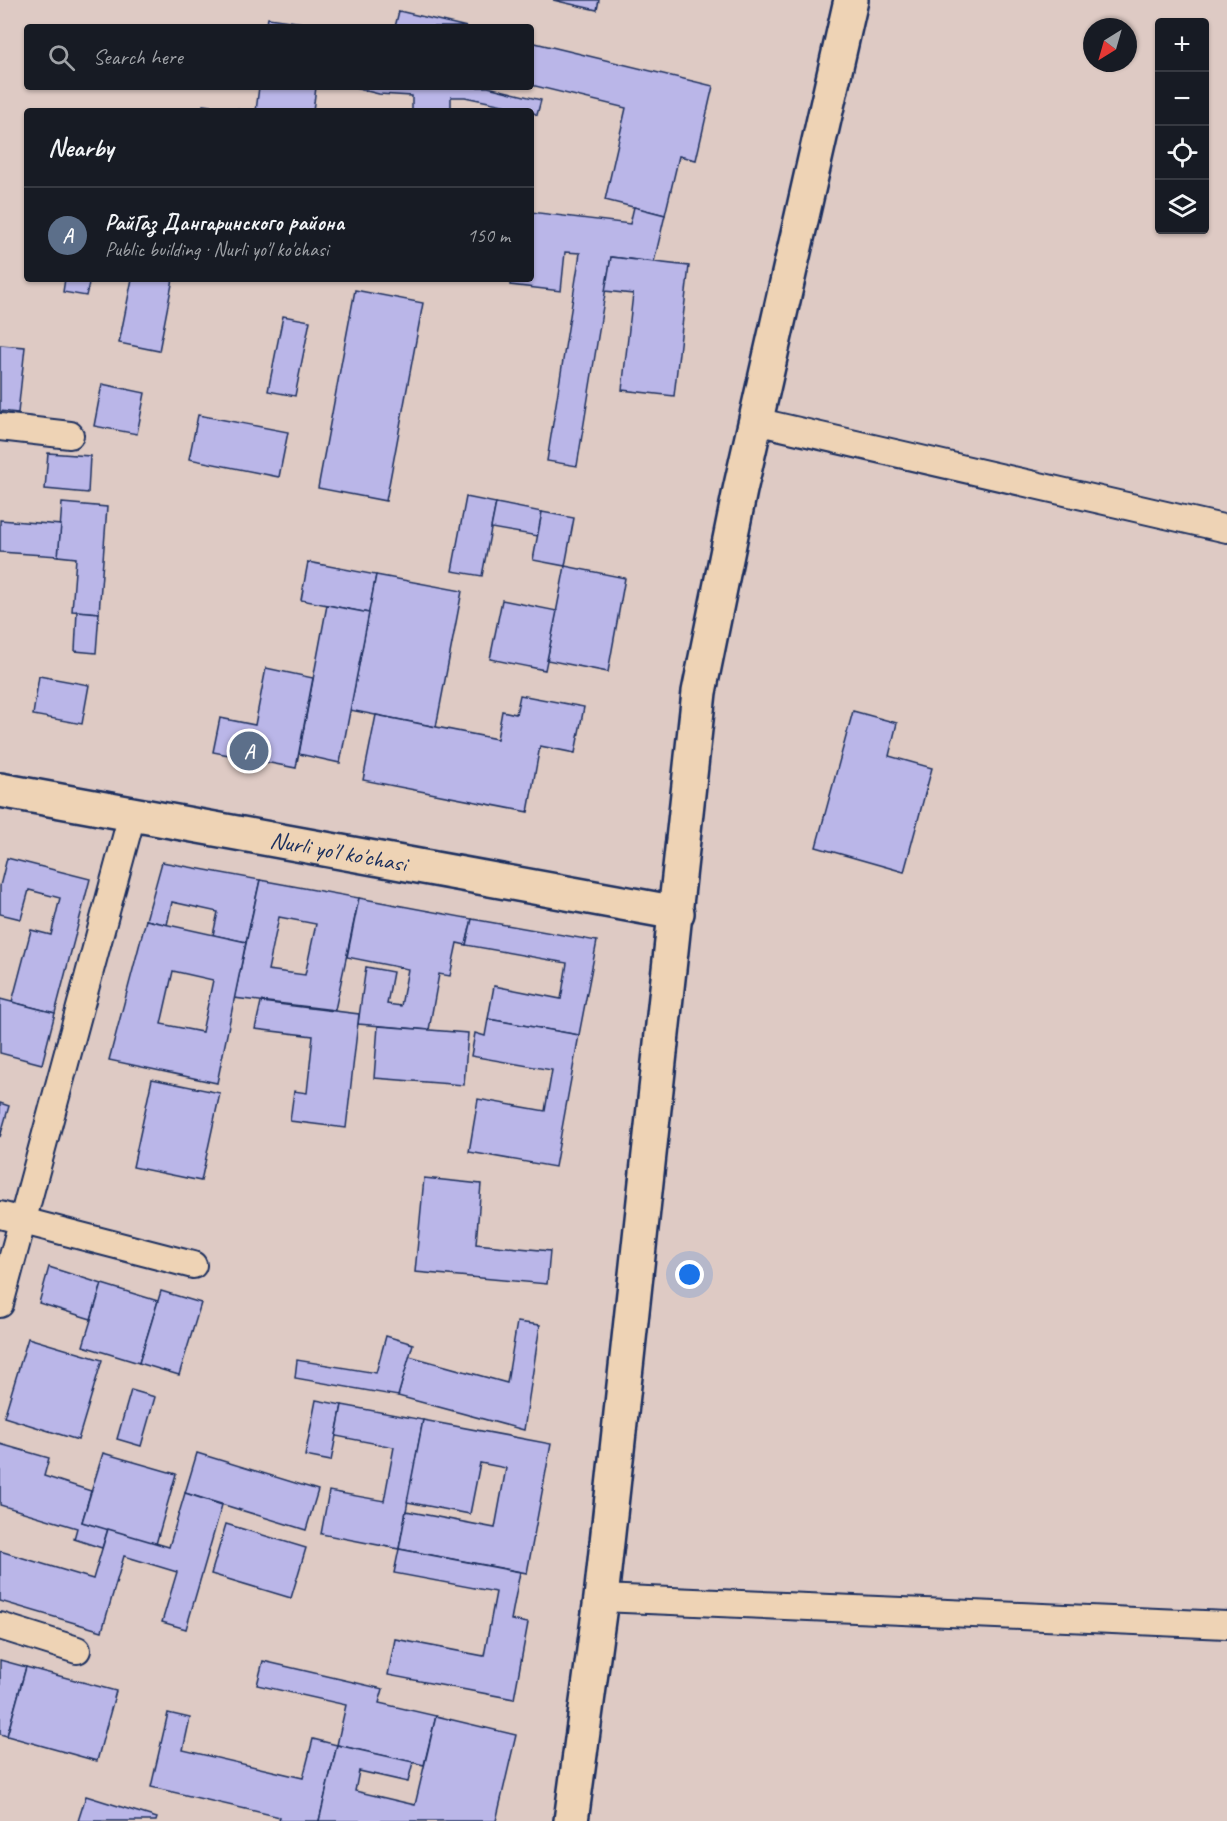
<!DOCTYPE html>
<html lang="en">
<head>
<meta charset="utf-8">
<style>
	body { margin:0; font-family:Caveat,sans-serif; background:#20242c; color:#f1f3f6 }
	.controls { position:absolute; right:18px; top:18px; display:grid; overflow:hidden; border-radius:6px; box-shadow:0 2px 4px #0004 }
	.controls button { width:54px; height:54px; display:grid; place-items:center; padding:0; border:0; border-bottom:2px solid #363941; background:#171b24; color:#f1f3f6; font:30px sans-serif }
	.compass { position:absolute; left:1083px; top:18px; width:54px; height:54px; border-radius:50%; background:#171b24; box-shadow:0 2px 4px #0004; rotate:217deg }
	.you { position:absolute; left:690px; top:1275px; width:21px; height:21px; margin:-15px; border:4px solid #fff; border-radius:50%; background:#1a73e8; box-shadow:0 0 0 9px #1a73e833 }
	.badge { display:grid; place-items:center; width:39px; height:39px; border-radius:50%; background:#db2777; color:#fff; font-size:20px; font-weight:700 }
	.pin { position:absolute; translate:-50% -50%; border:3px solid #fff; box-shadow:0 2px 6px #0006 }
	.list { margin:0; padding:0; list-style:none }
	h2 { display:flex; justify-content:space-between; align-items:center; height:78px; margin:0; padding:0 24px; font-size:26px }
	h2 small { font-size:20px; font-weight:400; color:#9ea1a6 }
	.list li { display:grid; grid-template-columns:39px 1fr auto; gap:18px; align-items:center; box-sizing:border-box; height:96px; padding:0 24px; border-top:2px solid #363941 }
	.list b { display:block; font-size:22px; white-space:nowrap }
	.list p { margin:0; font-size:20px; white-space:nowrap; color:#9ea1a6 }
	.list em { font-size:20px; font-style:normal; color:#9ea1a6 }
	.icon { flex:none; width:33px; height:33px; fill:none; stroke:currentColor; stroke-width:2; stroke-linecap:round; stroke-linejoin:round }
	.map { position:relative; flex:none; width:1227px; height:1821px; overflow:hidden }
	.search { position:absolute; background:#171b24; box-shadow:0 2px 4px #0004; left:24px; top:24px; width:510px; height:66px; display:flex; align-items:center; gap:15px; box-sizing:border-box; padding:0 21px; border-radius:6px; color:#9ea1a6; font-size:22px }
	.panel { position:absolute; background:#171b24; box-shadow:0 2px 4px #0004; left:24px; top:108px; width:510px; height:174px; border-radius:6px }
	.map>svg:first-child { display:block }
</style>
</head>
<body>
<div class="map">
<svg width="1227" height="1821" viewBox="0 0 1227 1821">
	<rect width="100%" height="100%" fill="#decac4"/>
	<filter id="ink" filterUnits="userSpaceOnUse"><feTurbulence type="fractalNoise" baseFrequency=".0167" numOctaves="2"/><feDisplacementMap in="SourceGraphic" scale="12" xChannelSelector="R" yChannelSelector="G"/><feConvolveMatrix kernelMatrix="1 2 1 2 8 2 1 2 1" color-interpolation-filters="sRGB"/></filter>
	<g filter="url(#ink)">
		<g fill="#bab6e8" stroke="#1b2f5e" stroke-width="1.5" fill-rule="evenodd">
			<path d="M553 0H599L597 10Z"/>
			<path d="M399 11 467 27H395Z"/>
			<path d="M268 18 324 26V27H266Z"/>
			<path d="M531 42 713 86 696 160 679 156 665 215 605 200 626 108 531 85Z"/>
			<path d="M259 87H316L313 111H256Z"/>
			<path d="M350 87H488L541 100 537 115 531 111 465 97H451V111H412V96L379 94Z"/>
			<path d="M203 105 249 111H202Z"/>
			<path d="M634 207 665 215 654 262 611 257 577 466 547 461 580 253 565 252 561 291 510 285 511 279H531V212L630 224Z"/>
			<path d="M611 257 689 266 674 396 622 390 633 294 605 291Z"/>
			<path d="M65 279H90L86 296 63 292Z"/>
			<path d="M130 279H173L159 351 119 343 132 279Z"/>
			<path d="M355 290 423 303 386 501 318 488Z"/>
			<path d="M283 316 310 321 295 396 268 391Z"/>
			<path d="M0 345 25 347 18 413 0 411Z"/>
			<path d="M102 384 145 393 137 434 94 426Z"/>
			<path d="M198 415 288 432 279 477 189 459Z"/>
			<path d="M48 453 90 456 88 493 45 489Z"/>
			<path d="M466 497 496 503 482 576 452 571Z"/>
			<path d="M62 503 107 507 99 613 72 611 76 558 58 556Z"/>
			<path d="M496 503 542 512 538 536 491 528Z"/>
			<path d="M542 512 574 518 565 566 533 560Z"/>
			<path d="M0 520 61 525 58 556 0 552Z"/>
			<path d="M308 562 376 575 369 613 301 600Z"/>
			<path d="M565 566 625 578 608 672 547 660Z"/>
			<path d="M376 575 462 591 436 727 350 710Z"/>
			<path d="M502 600 557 611 545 670 490 659Z"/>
			<path d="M327 605 369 613 340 763 299 754Z"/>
			<path d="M77 611 99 613 96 653 75 651Z"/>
			<path d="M266 668 313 678 296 768 213 752 220 718 255 725Z"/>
			<path d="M39 676 89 685 82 724 33 715Z"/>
			<path d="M520 695 584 707 575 753 540 746 528 812 363 780 376 715 497 739 502 711 516 714Z"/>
			<path d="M853 711 897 723 889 756 932 768 904 872 816 847Z"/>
			<path d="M7 858 90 879 55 1013 12 1002 31 930 51 935 60 898 29 890 21 919 0 914V886Z"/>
			<path d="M162 862 260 880 246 942 213 935 218 912 172 902 167 925 146 920Z"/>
			<path d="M260 880 359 898 335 1010 234 998ZM279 917 316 924 305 975 268 970Z"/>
			<path d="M359 898 472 919 466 945 457 943 450 976 439 974 429 1030 358 1024 366 967 393 972 387 1004 401 1006 408 969 347 957Z"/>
			<path d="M472 919 597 941 579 1035 488 1019 494 986 561 999 567 963 466 945Z"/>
			<path d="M146 920 246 942 217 1083 109 1060ZM173 971 213 980 202 1032 161 1024Z"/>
			<path d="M0 999 55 1013 42 1064 0 1053Z"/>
			<path d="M261 1002 359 1014 346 1128 290 1121 294 1091 307 1093 313 1036 255 1029Z"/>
			<path d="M488 1019 579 1035 555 1167 469 1152 478 1099 545 1111 552 1070 471 1056 475 1033 485 1036Z"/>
			<path d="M378 1026 468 1033 464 1085 374 1078Z"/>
			<path d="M152 1079 220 1093 201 1181 133 1167Z"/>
			<path d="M0 1103 9 1106 0 1137Z"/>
			<path d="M424 1178 481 1184 476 1244 550 1251 547 1284 415 1272Z"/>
			<path d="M49 1267 102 1284 91 1319 39 1303Z"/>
			<path d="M102 1284 158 1301 139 1363 83 1346Z"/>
			<path d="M161 1291 201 1303 179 1375 139 1363Z"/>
			<path d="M517 1322 540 1325 524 1430 398 1396 409 1356 507 1383Z"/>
			<path d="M386 1336 413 1344 398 1396 295 1378 297 1360 376 1373Z"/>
			<path d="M28 1338 102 1360 78 1440 4 1417Z"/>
			<path d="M131 1390 155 1397 141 1446 117 1439Z"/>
			<path d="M316 1400 342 1405 331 1461 305 1456Z"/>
			<path d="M342 1405 423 1420 399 1549 321 1534 329 1491 384 1501 394 1447 336 1436Z"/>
			<path d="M423 1420 551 1444 527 1573 399 1549 406 1511 495 1528 506 1468 480 1463 470 1514 407 1502Z"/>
			<path d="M0 1444 49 1458 44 1476 91 1491 82 1522 108 1529 102 1548 74 1539 77 1528 0 1505Z"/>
			<path d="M103 1453 176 1474 156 1544 82 1522Z"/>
			<path d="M197 1453 318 1490 306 1530 185 1493Z"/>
			<path d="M185 1493 222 1505 186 1629 162 1622 177 1572 124 1556 102 1631 0 1601V1551L93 1579 108 1529 169 1547Z"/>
			<path d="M226 1524 306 1548 291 1598 211 1574Z"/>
			<path d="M399 1549 520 1572 511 1620 528 1623 514 1699 388 1675 395 1639 484 1656 496 1592 394 1573Z"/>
			<path d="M0 1660 26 1667 7 1736 0 1734Z"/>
			<path d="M263 1661 383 1689 379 1703 436 1716 424 1765 337 1745 346 1705 257 1685Z"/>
			<path d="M26 1667 116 1691 97 1761 7 1736Z"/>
			<path d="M168 1713 190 1718 183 1750 303 1778 313 1739 337 1745 319 1821H279L280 1817 151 1787Z"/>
			<path d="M436 1716 516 1735 496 1821H319L337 1745 413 1762 408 1782 359 1771 355 1791 415 1805Z"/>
			<path d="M86 1796 157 1818 156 1821H78Z"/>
		</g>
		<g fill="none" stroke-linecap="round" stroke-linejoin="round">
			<g stroke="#1b2f5e" stroke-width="30">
				<g id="street">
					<path d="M755 421 1227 529"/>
					<path d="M0 427 70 435"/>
					<path d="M0 1215 193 1265"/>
					<path d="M0 1304 132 815"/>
					<path d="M601 1598 1227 1625"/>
					<path d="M0 1626 77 1650"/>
				</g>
			</g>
			<g stroke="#1b2f5e" stroke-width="38">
				<g id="secondary">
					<path id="s1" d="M0 790 677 913"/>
				</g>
			</g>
			<g stroke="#1b2f5e" stroke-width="38">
				<path id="highway" d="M571 1821 601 1598 699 692 740 490 851 0"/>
			</g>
			<use href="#street" stroke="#eed3b5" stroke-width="26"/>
			<use href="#secondary" stroke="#eed3b5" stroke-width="33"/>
			<use href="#highway" stroke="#eed3b5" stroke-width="33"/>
		</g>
	</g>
	<g text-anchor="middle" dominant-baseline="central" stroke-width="6" stroke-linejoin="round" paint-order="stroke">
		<g font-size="24" fill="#1b2f5e" stroke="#eed3b5">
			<text stroke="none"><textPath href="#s1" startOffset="344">Nurli yo'l ko'chasi</textPath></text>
		</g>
	</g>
</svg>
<div class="controls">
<button>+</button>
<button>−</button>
<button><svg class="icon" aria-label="locate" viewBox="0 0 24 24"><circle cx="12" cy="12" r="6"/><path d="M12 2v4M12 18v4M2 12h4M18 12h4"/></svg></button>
<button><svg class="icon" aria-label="layers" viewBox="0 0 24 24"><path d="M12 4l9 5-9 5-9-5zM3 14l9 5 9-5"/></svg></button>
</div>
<svg class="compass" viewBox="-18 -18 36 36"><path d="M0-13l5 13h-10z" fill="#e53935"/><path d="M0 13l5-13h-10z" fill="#9ea1a6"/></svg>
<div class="you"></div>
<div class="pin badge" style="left:249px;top:751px;background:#5c6f8a">A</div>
<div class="search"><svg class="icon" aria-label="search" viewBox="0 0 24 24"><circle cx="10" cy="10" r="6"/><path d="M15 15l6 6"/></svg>Search here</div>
<section class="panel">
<h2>Nearby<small></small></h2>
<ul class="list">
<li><span class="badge" style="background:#5c6f8a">A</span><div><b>РайГаз Дангаринского района</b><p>Public building · Nurli yo'l ko'chasi</p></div><em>150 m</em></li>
</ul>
</section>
</div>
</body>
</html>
